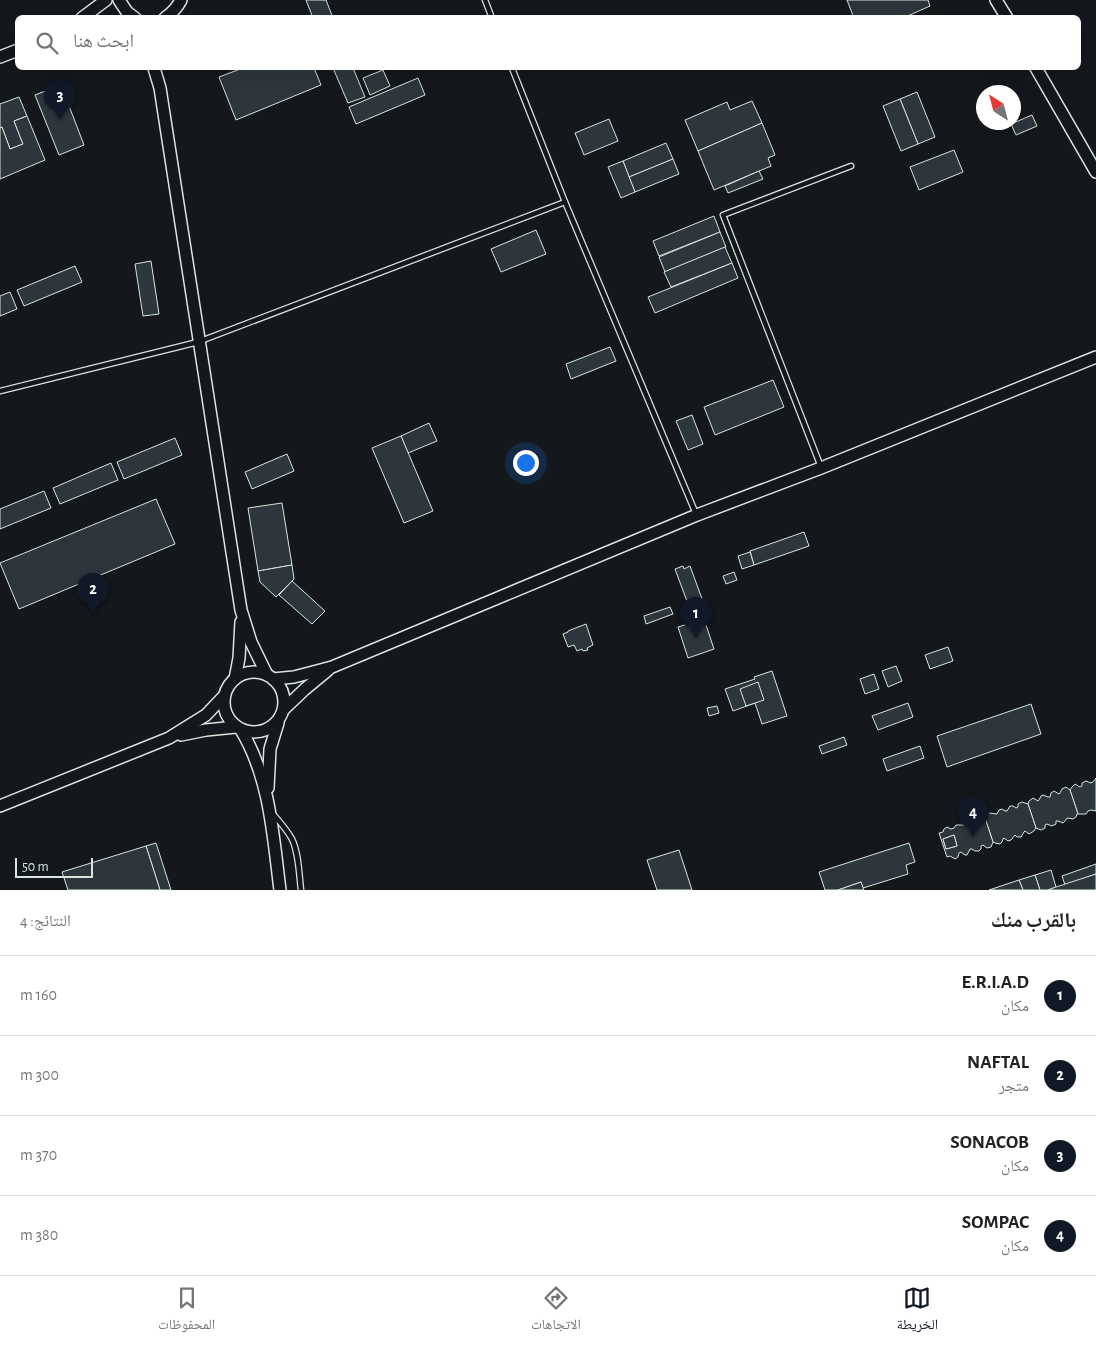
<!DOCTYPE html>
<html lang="ar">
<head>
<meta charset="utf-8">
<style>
	body { margin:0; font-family:"Alegreya Sans","Noto Naskh Arabic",sans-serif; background:#f6f6f6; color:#202124; direction:rtl }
	.compass { position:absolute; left:976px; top:85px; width:45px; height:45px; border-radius:50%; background:#fff; box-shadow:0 5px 20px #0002; rotate:324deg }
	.scale { position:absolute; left:15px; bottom:12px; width:78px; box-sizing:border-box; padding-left:5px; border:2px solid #d8e6dc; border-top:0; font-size:14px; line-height:18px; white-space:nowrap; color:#d8e6dc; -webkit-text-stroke:4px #14181c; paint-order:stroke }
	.you { position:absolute; left:525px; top:462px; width:18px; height:18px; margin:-12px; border:4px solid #fff; border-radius:50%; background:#1a73e8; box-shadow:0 0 0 8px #1a73e833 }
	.badge { display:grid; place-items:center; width:32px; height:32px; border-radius:50%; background:#111827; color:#fff; font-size:16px; font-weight:700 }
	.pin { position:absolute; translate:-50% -41px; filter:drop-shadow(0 1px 2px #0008) }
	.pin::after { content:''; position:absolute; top:26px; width:18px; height:15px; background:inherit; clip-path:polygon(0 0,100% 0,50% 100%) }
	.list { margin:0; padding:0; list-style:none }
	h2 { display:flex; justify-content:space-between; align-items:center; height:65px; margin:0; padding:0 20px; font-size:21px }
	h2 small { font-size:16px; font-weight:400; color:#757577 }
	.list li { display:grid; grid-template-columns:32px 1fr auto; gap:15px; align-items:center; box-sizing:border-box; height:80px; padding:0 20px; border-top:1px solid #e0e0e0 }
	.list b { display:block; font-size:19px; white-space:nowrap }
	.list p { margin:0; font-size:16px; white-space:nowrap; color:#757577 }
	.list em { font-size:16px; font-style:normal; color:#757577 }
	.icon { flex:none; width:28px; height:28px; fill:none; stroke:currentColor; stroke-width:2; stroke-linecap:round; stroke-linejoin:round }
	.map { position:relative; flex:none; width:1096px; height:890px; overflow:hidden; direction:ltr }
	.search { position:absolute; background:#fff; box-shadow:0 5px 20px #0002; left:15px; right:15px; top:15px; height:55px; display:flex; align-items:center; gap:12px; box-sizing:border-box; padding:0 18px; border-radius:8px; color:#757577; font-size:19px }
	.sheet { height:385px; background:#fff }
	nav { display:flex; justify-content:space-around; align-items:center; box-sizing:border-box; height:70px; border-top:1px solid #e0e0e0; background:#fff; font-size:14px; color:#757577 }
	nav a { display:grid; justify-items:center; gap:2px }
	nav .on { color:#111827 }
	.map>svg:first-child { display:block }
</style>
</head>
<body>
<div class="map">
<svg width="1096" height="890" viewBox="0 0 1096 890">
	<rect width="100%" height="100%" fill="#14181c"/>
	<g fill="#2c363c" stroke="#d8e6dc" fill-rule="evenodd">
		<path d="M306 0H326L333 18H313Z"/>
		<path d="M847 0H928L930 6 903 18H854Z"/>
		<path d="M243 68H314L321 85 236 120 219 77Z"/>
		<path d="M333 68H353L365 97 348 103Z"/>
		<path d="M383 70 390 86 370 95 363 78Z"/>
		<path d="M418 78 425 95 356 124 349 107Z"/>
		<path d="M61 85 84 145 59 155 35 95Z"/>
		<path d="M917 92 935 137 918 144 900 99Z"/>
		<path d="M19 97 27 116 14 121 23 144 10 149 2 127 0 128V104Z"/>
		<path d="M900 99 918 144 901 151 883 106Z"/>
		<path d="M752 101 762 123 698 151 685 120 727 102 730 110Z"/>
		<path d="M1032 115 1037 126 1016 135 1011 124Z"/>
		<path d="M27 116 45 160 0 179V128L2 127 10 149 23 144 14 121Z"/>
		<path d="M609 119 618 141 584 155 575 133Z"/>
		<path d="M762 123 775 155 768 158 771 166 714 190 698 151Z"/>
		<path d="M666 143 673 159 629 177 623 161Z"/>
		<path d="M954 150 963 172 919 190 910 167Z"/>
		<path d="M673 159 679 174 635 192 629 177Z"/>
		<path d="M623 161 635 192 621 198 608 167Z"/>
		<path d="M759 171 763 179 728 193 725 186Z"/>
		<path d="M714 216 720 232 659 256 653 241Z"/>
		<path d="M536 230 546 254 501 272 491 249Z"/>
		<path d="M720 232 726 247 665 272 659 257Z"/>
		<path d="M725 247 732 263 671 287 664 272Z"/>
		<path d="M151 261 159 314 143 316 135 264Z"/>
		<path d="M732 263 738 278 655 313 648 297Z"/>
		<path d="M75 266 82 282 24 306 17 290Z"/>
		<path d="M10 292 17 309 0 316V296Z"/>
		<path d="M610 347 616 361 571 379 566 364Z"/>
		<path d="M773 380 784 407 715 435 704 407Z"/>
		<path d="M692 415 703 444 688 450 676 421Z"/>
		<path d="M429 423 437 441 408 453 401 436Z"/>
		<path d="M401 436 433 511 404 523 372 448Z"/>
		<path d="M175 438 182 455 124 479 117 462Z"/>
		<path d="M287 454 294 471 252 489 245 472Z"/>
		<path d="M111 463 118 480 60 504 53 488Z"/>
		<path d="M44 491 51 508 0 529V509Z"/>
		<path d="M156 499 175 544 19 609 0 563Z"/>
		<path d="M282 503 292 565 258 571 248 508Z"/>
		<path d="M804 532 809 546 754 565 750 551Z"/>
		<path d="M750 552 754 565 742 569 738 556Z"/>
		<path d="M292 565 294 579 276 597 260 582 258 571Z"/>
		<path d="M683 566 684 569 690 566 705 607 691 612 675 569Z"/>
		<path d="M734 572 737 580 726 584 723 576Z"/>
		<path d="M292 581 325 611 312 624 279 595Z"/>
		<path d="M670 607 673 614 646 624 644 616Z"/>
		<path d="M704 619 714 649 688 658 678 627Z"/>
		<path d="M586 624 593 645 587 648 588 650 583 651 582 649 577 651 574 645 568 647 563 634 568 632V631Z"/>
		<path d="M948 647 953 661 930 669 925 655Z"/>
		<path d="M896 666 902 681 888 687 882 671Z"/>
		<path d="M772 671 787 716 762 724 755 703 733 711 725 689 755 679 754 677Z"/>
		<path d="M874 674 879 689 865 694 860 679Z"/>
		<path d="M758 682 764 700 746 706 740 689Z"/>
		<path d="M908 703 913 717 878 730 872 716Z"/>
		<path d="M1031 704 1041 734 947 767 937 736Z"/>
		<path d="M717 706 719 713 709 716 707 708Z"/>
		<path d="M844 737 847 745 822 754 819 746Z"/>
		<path d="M920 746 924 758 887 771 883 759Z"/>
		<path d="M1096 778V811L1091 810 1088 811 1086 814H1078L1070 790 1072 787 1075 784 1080 787 1082 786V783L1086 781 1091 783 1093 782Z"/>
		<path d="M1066 787 1070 790 1078 814H1077L1076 817 1073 819 1067 818 1065 821 1063 823 1058 821H1056V824L1052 826 1047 824 1045 825V828L1041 830 1036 828 1028 804 1029 801 1033 798 1038 801 1039 800 1041 796 1043 795 1048 797H1050L1051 793 1054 791 1059 794 1060 793 1062 789Z"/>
		<path d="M1022 802 1028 804 1036 828 1034 831 1029 834 1025 831 1024 832 1021 837H1017L1015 835 1011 840 1008 841 1004 838 1003 839 1002 842 1000 844 995 843 993 842 985 818 989 813 997 814 999 810 1002 809 1005 811H1007L1010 806H1013L1016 808 1018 807V804Z"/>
		<path d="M981 817 985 818 993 842 991 847 987 848 983 845 981 846V849L979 851H975L972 849H970L967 855H965L961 852 959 853 958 857 955 859 950 856 947 857 939 833 943 832 944 829 947 827 951 829 954 828 956 825H964L967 821 970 820 973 822 975 821 978 818ZM954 835 957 846 946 849 943 839Z"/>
		<path d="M954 835 957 846 946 849 943 839Z"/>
		<path d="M156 843 171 890H160L146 846Z"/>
		<path d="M909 843 915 862 906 865 908 874 863 888 861 882 838 890H825L819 872Z"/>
		<path d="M146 846 160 890H68L62 872Z"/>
		<path d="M679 850 692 890H657L647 860Z"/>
		<path d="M1096 864V874L1065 885 1062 876Z"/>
		<path d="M1051 870 1056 887 1048 890H1040L1035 875Z"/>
		<path d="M1096 874V890H1048L1056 887Z"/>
		<path d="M1035 875 1040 890H1023L1019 880Z"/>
		<path d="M1019 880 1023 890H989Z"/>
		<path d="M861 882 864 890H838Z"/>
	</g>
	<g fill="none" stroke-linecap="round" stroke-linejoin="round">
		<g stroke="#d8e6dc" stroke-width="7">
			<g id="service">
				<path d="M485 0 492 18"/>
				<path d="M512 68 565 202 696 514"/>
				<path d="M0 391 198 342 565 202"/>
				<path d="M821 467 723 215 851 166"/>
				<path d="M273 814C280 822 287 830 292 839 299 854 299 874 301 890"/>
			</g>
		</g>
		<g stroke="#d8e6dc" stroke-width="14">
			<g id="tertiary">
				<path d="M119 0 127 12 135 18"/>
				<path d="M996 0 1007 18"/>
				<path d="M82 18 106 0"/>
				<path d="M165 18C172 13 177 8 181 0"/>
				<path d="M0 57 18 50"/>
				<path d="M154 68 160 88 241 610 251 642 267 675"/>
				<path d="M1036 68 1096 172"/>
				<circle cx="254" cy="702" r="30"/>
				<path d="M235 679 239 658 241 622"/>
				<path d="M273 679 294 677 332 667 697 515 821 468 1096 357"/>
				<path d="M284 709 305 689 328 670"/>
				<path d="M241 730C270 778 273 835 280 890"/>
				<path d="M181 735 206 730 236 727"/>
				<path d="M268 788 270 749 278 723"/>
				<path d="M0 806 169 738 206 715 224 696"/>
			</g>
		</g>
		<use href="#service" stroke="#14181c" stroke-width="4.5"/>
		<use href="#tertiary" stroke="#14181c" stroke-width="11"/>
	</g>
</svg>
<svg class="compass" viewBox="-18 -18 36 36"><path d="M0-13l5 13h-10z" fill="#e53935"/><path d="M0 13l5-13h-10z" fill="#757577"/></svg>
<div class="scale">50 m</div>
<div class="you"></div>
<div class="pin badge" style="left:696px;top:638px">1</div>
<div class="pin badge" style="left:93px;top:614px">2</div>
<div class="pin badge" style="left:60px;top:120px">3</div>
<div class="pin badge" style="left:973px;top:837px">4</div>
<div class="search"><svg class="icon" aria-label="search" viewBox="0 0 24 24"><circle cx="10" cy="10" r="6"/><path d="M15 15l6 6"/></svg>ابحث هنا</div>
</div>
<section class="sheet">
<h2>بالقرب منك<small>النتائج: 4</small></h2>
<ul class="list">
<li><span class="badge">1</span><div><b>E.R.I.A.D</b><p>مكان</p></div><em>160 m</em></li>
<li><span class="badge">2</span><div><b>NAFTAL</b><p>متجر</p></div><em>300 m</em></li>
<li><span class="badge">3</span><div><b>SONACOB</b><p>مكان</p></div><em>370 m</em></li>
<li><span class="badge">4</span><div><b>SOMPAC</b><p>مكان</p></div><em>380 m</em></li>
</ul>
</section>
<nav>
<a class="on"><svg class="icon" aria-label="map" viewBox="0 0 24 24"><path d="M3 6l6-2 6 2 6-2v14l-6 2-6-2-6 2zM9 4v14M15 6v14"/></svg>الخريطة</a>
<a><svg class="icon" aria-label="directions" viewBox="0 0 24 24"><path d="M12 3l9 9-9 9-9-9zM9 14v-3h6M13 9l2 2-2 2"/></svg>الاتجاهات</a>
<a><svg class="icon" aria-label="saved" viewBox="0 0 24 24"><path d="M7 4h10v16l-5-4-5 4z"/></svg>المحفوظات</a>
</nav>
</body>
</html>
